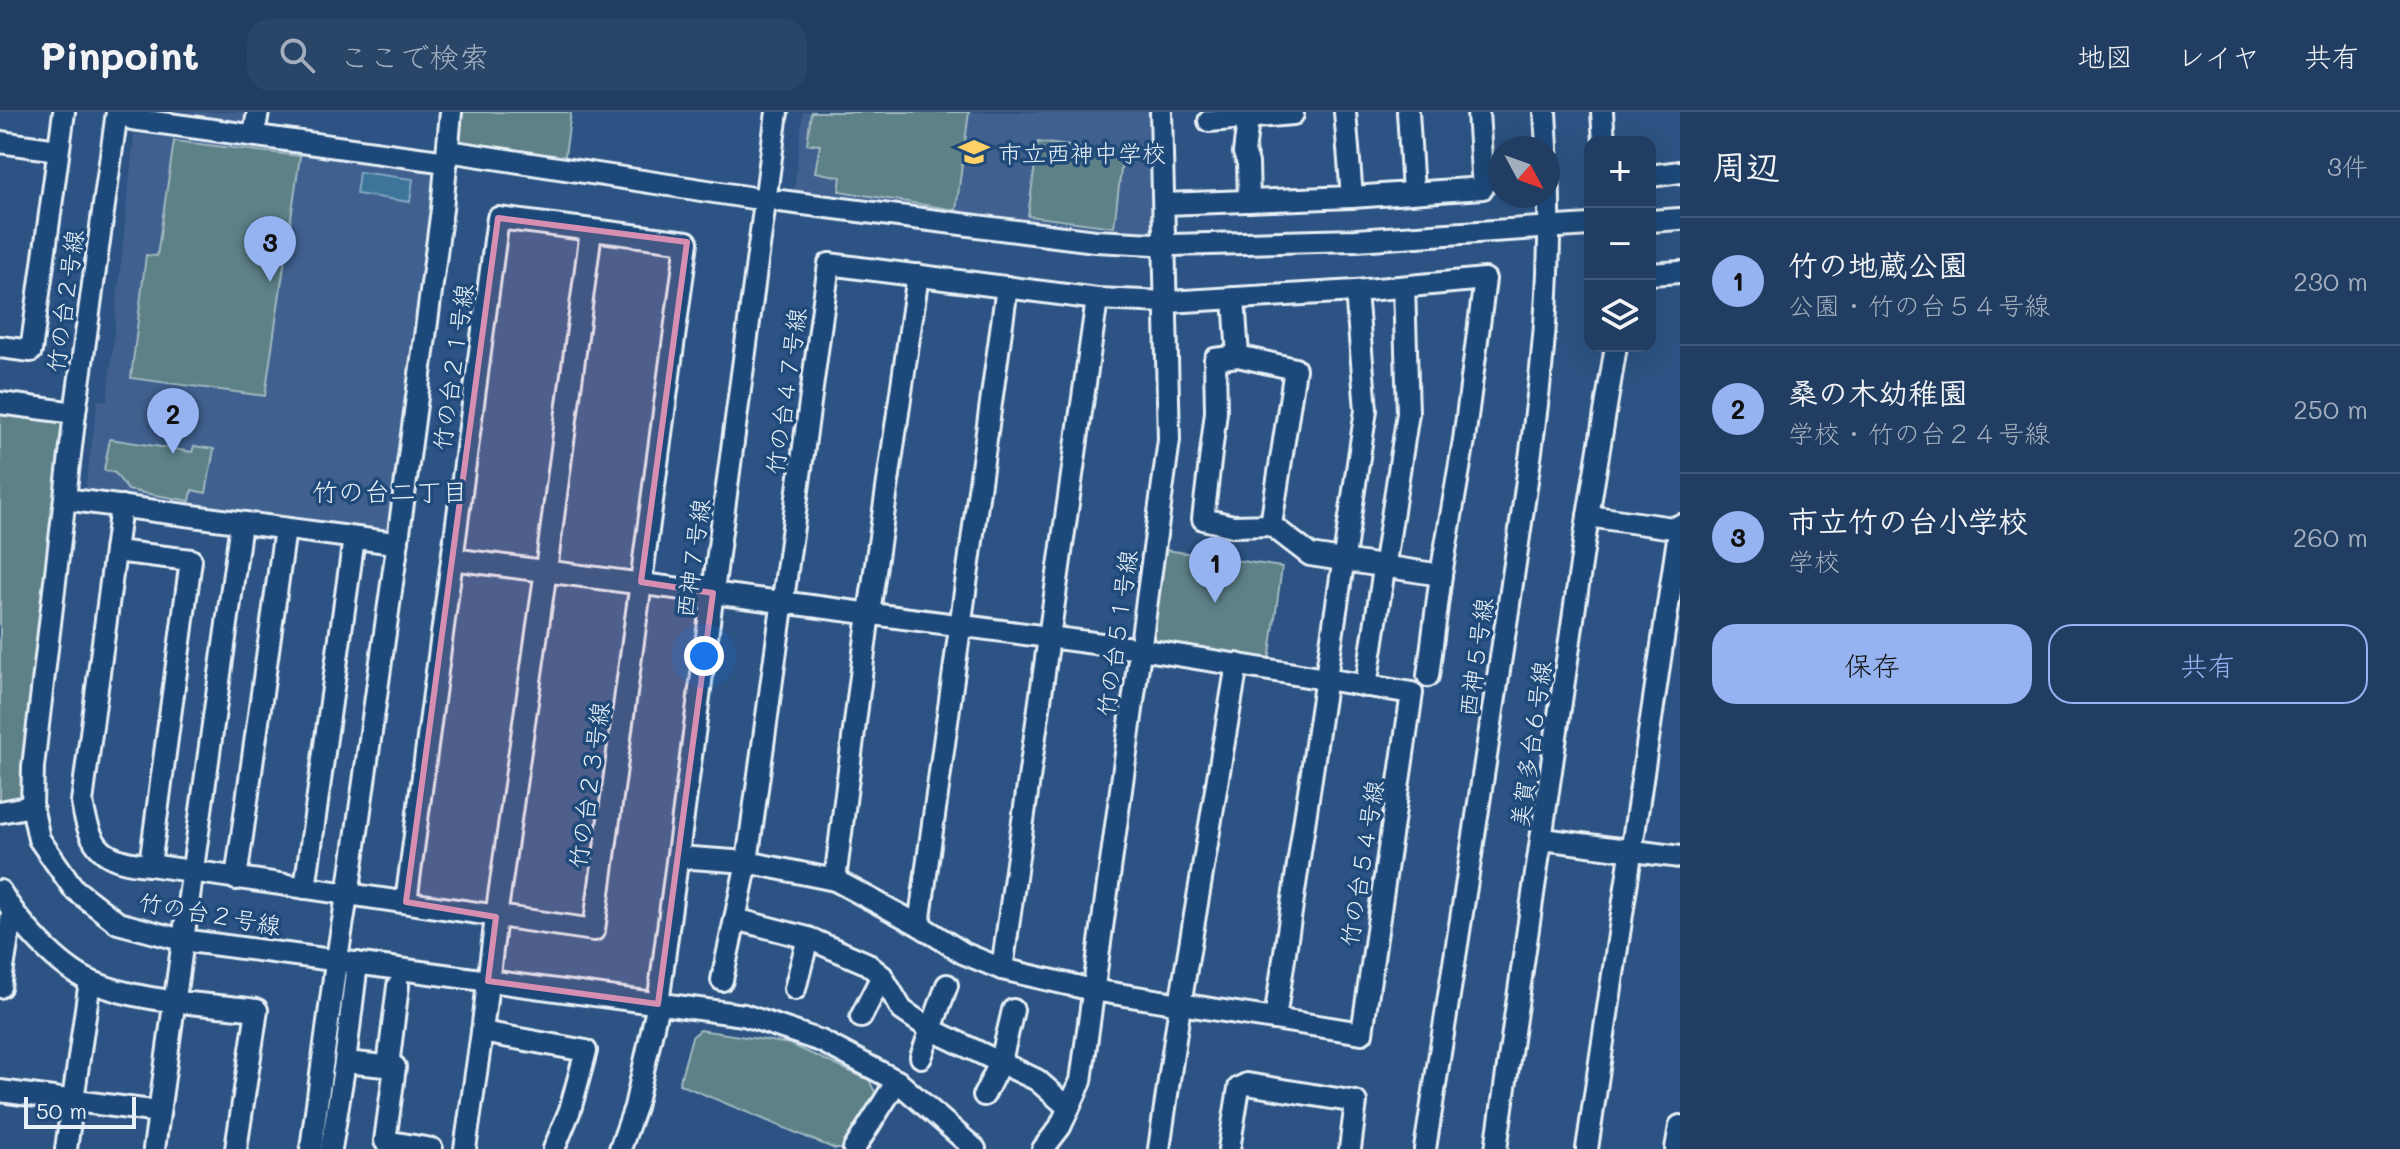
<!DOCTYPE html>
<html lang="ja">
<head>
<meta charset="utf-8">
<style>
	body { margin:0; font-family:Mali,"Klee One",sans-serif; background:#294568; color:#f1f3f6 }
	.controls { position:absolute; right:24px; top:24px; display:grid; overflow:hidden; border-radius:16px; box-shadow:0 8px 32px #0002 }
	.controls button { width:72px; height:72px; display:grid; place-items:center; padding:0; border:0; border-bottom:2px solid #3e5777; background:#213e62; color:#f1f3f6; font:40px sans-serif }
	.compass { position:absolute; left:1488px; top:24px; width:72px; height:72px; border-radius:50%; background:#213e62; box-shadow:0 8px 32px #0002; rotate:131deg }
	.scale { position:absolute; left:24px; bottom:20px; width:112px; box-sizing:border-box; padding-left:8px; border:4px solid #e8f1f8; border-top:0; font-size:22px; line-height:28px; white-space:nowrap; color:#e8f1f8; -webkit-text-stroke:6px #1f4a7a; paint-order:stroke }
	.you { position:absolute; left:704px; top:544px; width:28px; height:28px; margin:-20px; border:6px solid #fff; border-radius:50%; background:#1a73e8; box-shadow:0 0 0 12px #1a73e833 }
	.badge { display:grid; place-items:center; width:52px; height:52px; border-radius:50%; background:#95b2f1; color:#111; font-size:26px; font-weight:700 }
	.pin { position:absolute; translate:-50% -66px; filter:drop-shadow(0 2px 4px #0008) }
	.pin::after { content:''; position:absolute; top:42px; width:28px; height:24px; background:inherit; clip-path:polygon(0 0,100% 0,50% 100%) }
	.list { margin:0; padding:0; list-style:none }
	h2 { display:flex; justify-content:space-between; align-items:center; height:104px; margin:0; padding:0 32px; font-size:34px }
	h2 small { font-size:26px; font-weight:400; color:#a2aebe }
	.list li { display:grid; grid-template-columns:52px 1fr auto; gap:24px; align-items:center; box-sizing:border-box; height:128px; padding:0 32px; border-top:2px solid #3e5777 }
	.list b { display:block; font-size:30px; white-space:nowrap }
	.list p { margin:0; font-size:26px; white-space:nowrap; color:#a2aebe }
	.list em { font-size:26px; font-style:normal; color:#a2aebe }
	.actions { display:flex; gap:16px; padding:24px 32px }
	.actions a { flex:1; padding:18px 0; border:2px solid #95b2f1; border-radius:24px; text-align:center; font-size:28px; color:#95b2f1 }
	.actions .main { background:#95b2f1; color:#111 }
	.icon { flex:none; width:44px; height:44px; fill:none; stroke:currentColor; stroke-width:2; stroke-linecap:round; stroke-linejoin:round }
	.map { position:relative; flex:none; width:1680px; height:1037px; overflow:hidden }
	header { display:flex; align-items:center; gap:48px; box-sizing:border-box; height:112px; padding:0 40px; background:#213e62; border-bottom:2px solid #3e5777 }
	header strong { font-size:38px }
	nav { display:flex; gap:44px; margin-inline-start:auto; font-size:28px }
	.search { width:560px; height:72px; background:#294568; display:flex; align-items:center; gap:20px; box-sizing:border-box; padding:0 28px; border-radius:24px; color:#a2aebe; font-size:30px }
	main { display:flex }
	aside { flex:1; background:#213e62 }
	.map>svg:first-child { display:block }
</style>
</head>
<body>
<header>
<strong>Pinpoint</strong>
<div class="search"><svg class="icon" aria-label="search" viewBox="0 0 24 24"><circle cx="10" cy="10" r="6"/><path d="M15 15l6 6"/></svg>ここで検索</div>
<nav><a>地図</a><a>レイヤ</a><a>共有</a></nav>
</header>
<main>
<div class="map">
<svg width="1680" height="1037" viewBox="0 0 1680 1037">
	<rect width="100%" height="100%" fill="#2c5383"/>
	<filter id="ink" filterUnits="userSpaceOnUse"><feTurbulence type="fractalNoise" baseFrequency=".0125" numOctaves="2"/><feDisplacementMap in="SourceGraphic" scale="16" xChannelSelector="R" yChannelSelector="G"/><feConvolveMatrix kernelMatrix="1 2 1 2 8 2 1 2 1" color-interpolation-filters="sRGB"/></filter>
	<g filter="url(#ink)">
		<g fill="#3f608f">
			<path d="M163 0H251L249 12Z"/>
			<path d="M803 0H1148L1152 125 794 80Z"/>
			<path d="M134 22 434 56 437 60 386 424 84 385 98 288 107 289Z"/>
		</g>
		<g fill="#5d8187" stroke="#a2b9c0" stroke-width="2">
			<path d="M458 0H571L564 51 466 34 455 22Z"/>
			<path d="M811 0H969L956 98 839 79 841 65 815 60 820 33 807 32Z"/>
			<path d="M174 29 300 44 265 284 131 266 146 143 157 144Z"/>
			<path d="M1038 30 1123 41 1114 115 1028 104Z"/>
			<path d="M0 297 65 307 23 688 0 692Z"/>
			<path d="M110 327 192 340 194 334 214 337 206 381 192 378 190 389 128 378 115 361 104 358Z"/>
			<path d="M1159 437 1282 455 1269 549 1152 532 1147 526Z"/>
			<path d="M700 918 790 932 869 968 877 984 848 1037H835L679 972 692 925Z"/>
		</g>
		<path fill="#3e759a" stroke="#82a7c0" stroke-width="2" d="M359 60 413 67 410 90 356 82Z"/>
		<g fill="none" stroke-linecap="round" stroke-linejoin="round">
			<g stroke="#e8f1f8" stroke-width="26">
				<g id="minor">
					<path d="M117 0 75 301 33 655 32 694 39 727 74 777 118 811 182 828 744 903 821 929 897 969 975 1037"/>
					<path d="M1408 0 1413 80"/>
					<path d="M1545 0 1547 36"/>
					<path d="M1602 0 1604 30"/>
					<path d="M132 7 447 50"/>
					<path d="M1209 9 1293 2"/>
					<path d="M256 11 258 0"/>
					<path d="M0 30 58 38"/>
					<path d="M448 39 753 86"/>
					<path d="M1650 64 1680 60"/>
					<path d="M1352 85 1483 76 1478 0"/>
					<path d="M780 89 1095 129 1155 132"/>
					<path d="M1249 89 1248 51 1244 41 1249 0"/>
					<path d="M1164 92 1352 85 1345 0"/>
					<path d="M1650 109 1680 107"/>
					<path d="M1559 115 1590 113"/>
					<path d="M1172 133 1356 128 1539 116"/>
					<path d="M1650 162 1680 160"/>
					<path d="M1356 179 1485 167 1464 328 1441 463 1428 564"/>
					<path d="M1234 186 1238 244"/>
					<path d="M0 235 31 239 64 0"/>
					<path d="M0 291 75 301"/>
					<path d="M65 387 387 430"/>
					<path d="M121 394 82 690C90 736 102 750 150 753L594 818 687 130 498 106 406 790"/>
					<path d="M1588 404 1680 417"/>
					<path d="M1271 413 1295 257 1238 244 1215 247 1216 300 1203 407 1233 414 1271 413 1310 443 1441 463"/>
					<path d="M115 439 191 448 150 753"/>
					<path d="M452 447 1140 537 1412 581 1362 921 1093 878 1002 857 963 841 919 813 835 768 747 750 678 745"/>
					<path d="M1366 574 1408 301 1404 175"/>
					<path d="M0 700 32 694"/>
					<path d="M1543 727 1680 745"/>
					<path d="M236 767 285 417"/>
					<path d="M835 768 869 501 918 163"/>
					<path d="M305 776 354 426"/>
					<path d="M349 776 396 443 442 97 451 0"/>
					<path d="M0 779C18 810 58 855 92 870 142 891 204 891 257 898L236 1037"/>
					<path d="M919 813 1007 175"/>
					<path d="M338 840 346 790"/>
					<path d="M1002 857 1097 187"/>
					<path d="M722 868 735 807"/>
					<path d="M0 875 12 801"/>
					<path d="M795 877 808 826"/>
					<path d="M861 905 882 864"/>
					<path d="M921 945 947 873"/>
					<path d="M345 950 395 955 385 1029 432 1037"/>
					<path d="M388 954 398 874"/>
					<path d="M0 979 159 1000"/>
					<path d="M984 983 1001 949 1013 898"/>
					<path d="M1069 996 1037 968 930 917 902 898 882 864 866 851 808 826 735 807 747 750 829 152 1097 187 1167 190 1356 179 1366 298 1275 907"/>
					<path d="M66 1037 90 869"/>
					<path d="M154 1037 241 411"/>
					<path d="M311 1037 335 858"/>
					<path d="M331 1037 345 950 357 851"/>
					<path d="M465 1037 482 920"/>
					<path d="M554 1037 570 998 586 939 482 920 496 805 546 458 591 119"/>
					<path d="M620 1037 635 995 658 892 777 0"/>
					<path d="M854 1037 897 969"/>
					<path d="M1043 1037 1060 1015 1081 969 1169 328 1161 0"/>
					<path d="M1159 1037 1180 893 1237 552"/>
					<path d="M1229 1037 1239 976 1247 972 1356 990 1350 1037"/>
					<path d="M1425 1037C1454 855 1482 674 1509 492 1530 348 1555 204 1548 58"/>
					<path d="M1496 1037 1588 404 1616 234"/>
					<path d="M1587 1037 1680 413"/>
					<path d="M1676 1037 1680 1014"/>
				</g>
			</g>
			<use href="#minor" stroke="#1f4a7a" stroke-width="20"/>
		</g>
	</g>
	<path fill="#d78fb1" fill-opacity="0.2" stroke="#d78fb1" stroke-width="6" stroke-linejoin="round" d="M498 106 687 130 641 470 713 481 658 892 488 869 496 805 406 790Z"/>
	<defs>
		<g id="school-bare" transform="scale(2.4)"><path d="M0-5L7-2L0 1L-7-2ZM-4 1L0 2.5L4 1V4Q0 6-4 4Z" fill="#ffd166" stroke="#1f4a7a" stroke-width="2.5" paint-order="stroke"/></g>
	</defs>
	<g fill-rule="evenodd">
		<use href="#school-bare" x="974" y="40"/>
	</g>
	<g text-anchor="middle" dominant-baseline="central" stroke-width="7" stroke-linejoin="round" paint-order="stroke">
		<g font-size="24" fill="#e8f1f8" stroke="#1f4a7a" text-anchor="start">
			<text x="998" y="40">市立西神中学校</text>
		</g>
		<g font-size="24" fill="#e8f1f8" stroke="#1f4a7a">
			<text transform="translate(64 189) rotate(-82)">竹の台２号線</text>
			<text transform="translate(452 255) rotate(-82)">竹の台２１号線</text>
			<text transform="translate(785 279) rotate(-82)">竹の台４７号線</text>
			<text transform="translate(692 446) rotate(-82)">西神７号線</text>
			<text transform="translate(1116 521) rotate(-82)">竹の台５１号線</text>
			<text transform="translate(1475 545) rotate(-82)">西神５号線</text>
			<text transform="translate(1530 632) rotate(-82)">美賀多台６号線</text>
			<text transform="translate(588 673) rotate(-82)">竹の台２３号線</text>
			<text transform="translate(1361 751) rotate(-81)">竹の台５４号線</text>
			<text transform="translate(210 801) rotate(10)">竹の台２号線</text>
		</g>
		<g font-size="26" fill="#e8f1f8" stroke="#1f4a7a">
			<text x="390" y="379">竹の台二丁目</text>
		</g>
	</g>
</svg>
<div class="controls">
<button>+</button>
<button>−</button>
<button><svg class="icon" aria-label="layers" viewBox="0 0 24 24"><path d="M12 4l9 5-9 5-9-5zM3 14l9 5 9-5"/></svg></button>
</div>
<svg class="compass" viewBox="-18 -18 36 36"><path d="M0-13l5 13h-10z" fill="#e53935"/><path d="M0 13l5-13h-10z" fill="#a2aebe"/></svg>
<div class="scale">50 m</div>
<div class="you"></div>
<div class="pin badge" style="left:1215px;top:491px">1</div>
<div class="pin badge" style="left:173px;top:342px">2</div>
<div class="pin badge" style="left:270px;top:170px">3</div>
</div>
<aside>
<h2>周辺<small>3件</small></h2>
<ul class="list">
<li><span class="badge">1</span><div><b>竹の地蔵公園</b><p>公園 · 竹の台５４号線</p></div><em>230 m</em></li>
<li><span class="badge">2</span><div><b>桑の木幼稚園</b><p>学校 · 竹の台２４号線</p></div><em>250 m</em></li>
<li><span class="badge">3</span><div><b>市立竹の台小学校</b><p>学校</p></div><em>260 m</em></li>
</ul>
<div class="actions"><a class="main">保存</a><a>共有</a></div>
</aside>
</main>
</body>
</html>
